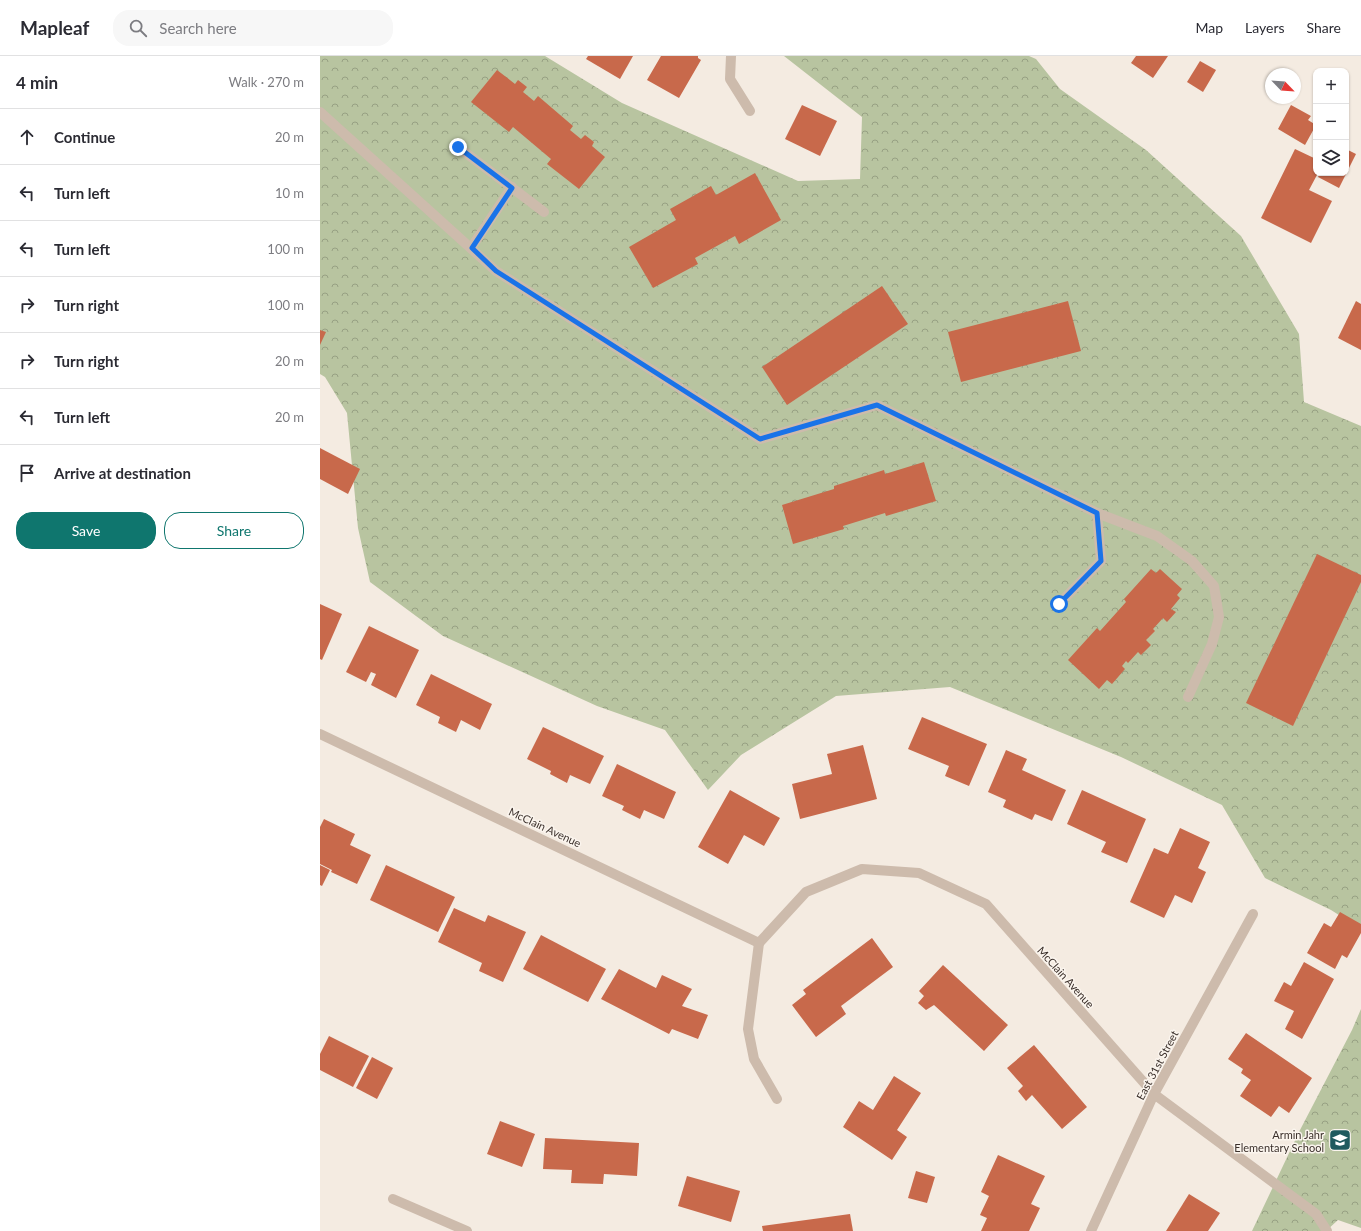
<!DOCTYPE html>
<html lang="en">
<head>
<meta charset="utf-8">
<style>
	body { margin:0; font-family:Lato,sans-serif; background:#f7f7f7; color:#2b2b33 }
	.controls { position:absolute; right:12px; top:12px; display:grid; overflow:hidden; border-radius:8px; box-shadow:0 1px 3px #0004 }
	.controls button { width:36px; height:36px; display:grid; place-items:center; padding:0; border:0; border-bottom:1px solid #e1e1e2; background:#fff; color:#2b2b33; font:20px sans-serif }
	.compass { position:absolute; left:945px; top:12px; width:36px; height:36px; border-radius:50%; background:#fff; box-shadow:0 1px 3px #0004; rotate:115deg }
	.stop { position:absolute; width:12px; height:12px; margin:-9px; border:3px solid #1a73e8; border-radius:50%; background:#fff }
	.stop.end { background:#1a73e8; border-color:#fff; box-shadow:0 1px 4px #0008 }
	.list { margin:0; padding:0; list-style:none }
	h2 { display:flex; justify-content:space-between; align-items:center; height:52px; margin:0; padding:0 16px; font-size:17px }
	h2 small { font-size:13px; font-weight:400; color:#7c7c81 }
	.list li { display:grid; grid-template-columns:26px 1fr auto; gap:12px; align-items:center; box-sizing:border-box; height:56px; padding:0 16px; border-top:1px solid #e1e1e2 }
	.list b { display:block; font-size:15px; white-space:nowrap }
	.list em { font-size:13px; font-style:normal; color:#7c7c81 }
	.actions { display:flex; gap:8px; padding:12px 16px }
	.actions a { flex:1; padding:9px 0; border:1px solid #0f766e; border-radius:16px; text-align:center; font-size:14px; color:#0f766e }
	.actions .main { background:#0f766e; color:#fff }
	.icon { flex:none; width:22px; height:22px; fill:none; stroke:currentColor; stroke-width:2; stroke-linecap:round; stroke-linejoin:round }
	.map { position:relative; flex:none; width:1041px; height:1175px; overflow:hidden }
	header { display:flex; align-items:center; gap:24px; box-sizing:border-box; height:56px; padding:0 20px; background:#fff; border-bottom:1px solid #e1e1e2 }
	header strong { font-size:19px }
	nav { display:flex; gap:22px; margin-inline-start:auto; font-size:14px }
	.search { width:280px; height:36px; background:#f7f7f7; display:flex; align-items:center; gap:10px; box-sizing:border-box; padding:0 14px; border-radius:16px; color:#7c7c81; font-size:15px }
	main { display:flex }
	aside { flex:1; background:#fff }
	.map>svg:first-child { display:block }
</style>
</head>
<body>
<header>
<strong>Mapleaf</strong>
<div class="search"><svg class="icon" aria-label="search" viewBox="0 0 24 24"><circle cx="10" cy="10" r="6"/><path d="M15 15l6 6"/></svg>Search here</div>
<nav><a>Map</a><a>Layers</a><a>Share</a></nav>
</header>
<main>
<aside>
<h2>4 min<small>Walk · 270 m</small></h2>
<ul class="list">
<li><svg class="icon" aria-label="ahead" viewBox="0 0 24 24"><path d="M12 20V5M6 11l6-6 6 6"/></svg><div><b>Continue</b></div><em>20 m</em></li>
<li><svg class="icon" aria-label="left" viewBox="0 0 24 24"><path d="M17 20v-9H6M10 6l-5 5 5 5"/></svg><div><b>Turn left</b></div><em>10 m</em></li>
<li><svg class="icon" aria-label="left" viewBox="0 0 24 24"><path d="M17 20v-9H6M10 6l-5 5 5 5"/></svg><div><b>Turn left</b></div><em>100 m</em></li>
<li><svg class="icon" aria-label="right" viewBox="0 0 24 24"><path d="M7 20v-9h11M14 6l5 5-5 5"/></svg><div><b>Turn right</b></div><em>100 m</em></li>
<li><svg class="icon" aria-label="right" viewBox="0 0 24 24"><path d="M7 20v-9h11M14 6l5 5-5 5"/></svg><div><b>Turn right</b></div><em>20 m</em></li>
<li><svg class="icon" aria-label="left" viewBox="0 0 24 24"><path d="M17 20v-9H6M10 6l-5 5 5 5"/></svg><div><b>Turn left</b></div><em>20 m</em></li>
<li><svg class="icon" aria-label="arrive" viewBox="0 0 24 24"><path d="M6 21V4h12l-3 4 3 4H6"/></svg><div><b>Arrive at destination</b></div></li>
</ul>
<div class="actions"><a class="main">Save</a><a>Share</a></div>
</aside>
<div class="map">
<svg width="1041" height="1175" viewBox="0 0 1041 1175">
	<defs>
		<pattern id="forest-crowns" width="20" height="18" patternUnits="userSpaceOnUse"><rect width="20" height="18" fill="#b8c4a0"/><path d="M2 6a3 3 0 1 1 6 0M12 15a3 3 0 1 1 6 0" fill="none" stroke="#97a083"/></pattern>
	</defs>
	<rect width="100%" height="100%" fill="#f4ebe1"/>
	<g fill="url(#forest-crowns)">
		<path d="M0 0H225L302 47 478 125 540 123 542 61 464 0H709L716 3 740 33 826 94 921 180 979 278 984 346 1041 370V873L1011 854 945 822 902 749 801 701 630 631 516 640 421 699 388 734 345 674 277 650 123 580 50 526 38 472 27 357 5 321 0 318Z"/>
		<path d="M1041 953V1172L1018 1164 1006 1175H932L980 1074 1032 974Z"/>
	</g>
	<g fill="#c8694b">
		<path d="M268 0H313L300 23 266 3Z"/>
		<path d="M341 0H378V2L381 4 359 42 327 24Z"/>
		<path d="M816 0H848L833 22 811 7Z"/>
		<path d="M880 5 896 14 883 36 867 26Z"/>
		<path d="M177 14 195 28 198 24 207 31 203 36 214 45 218 40 253 70 250 74 261 83 265 79 274 86 272 90 285 101 259 133 227 108 231 103 193 71 189 76 151 46Z"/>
		<path d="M482 49 517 65 500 100 465 83Z"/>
		<path d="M971 49 991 60 988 64 996 69 985 89 958 73Z"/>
		<path d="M975 93 996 103V117H998L989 134 1012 145 991 187 941 162Z"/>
		<path d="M1026 93 1036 98 1019 132 998 121 1000 117H1026Z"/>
		<path d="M435 117 461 164 419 188 415 180 375 202 378 208 333 232 309 191 356 164 350 153 391 130 396 139Z"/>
		<path d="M562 230 588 268 467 349 442 311Z"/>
		<path d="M748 245 761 295 641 326 628 276Z"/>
		<path d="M1036 245 1041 248V294L1018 282Z"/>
		<path d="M0 274 6 276 0 289Z"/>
		<path d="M0 392 40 413 28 438 0 423Z"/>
		<path d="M604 406 616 445 566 460 565 457 523 470 524 473 473 488 462 449 514 433V430L564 414 565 418Z"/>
		<path d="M997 498 1041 519V526L973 670 926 647Z"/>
		<path d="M831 513 836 517 840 513 862 533 857 539 860 542 851 553 856 556 847 566 843 562 833 573 835 575 826 584 831 589 821 599 818 596 808 607 806 605 802 610 805 613 792 628 787 624 779 633 748 604 777 572 780 575 806 546 804 543Z"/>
		<path d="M0 548 22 558 2 604 0 603Z"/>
		<path d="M49 570 99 594 76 642 51 629 56 618 51 616 46 626 26 616Z"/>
		<path d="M111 618 172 648 160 674 141 664 136 676 118 667 120 661 96 649Z"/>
		<path d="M602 661 667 688 649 730 625 720 629 710 588 693Z"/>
		<path d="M223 671 284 700 270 728 250 719 247 727 230 718 231 715 207 703Z"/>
		<path d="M543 689 557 743 480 763 472 728 512 718 507 698Z"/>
		<path d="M686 694 707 703 702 714 746 734 732 765 715 758 712 764 683 751 686 744 668 736Z"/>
		<path d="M297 708 356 736 344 763 324 754 320 763 302 754 304 750 282 740Z"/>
		<path d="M410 734 460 762 444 790 424 779 408 808 378 791Z"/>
		<path d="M762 734 826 763 807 807 781 796 786 786 747 768Z"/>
		<path d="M4 763 35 778 30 789 51 799 37 828 11 816 12 814 0 808V771Z"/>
		<path d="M860 772 890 786 878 812 886 816 872 847 855 839 844 862 810 846 834 792 848 798Z"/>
		<path d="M0 809 10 814 2 830 0 829Z"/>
		<path d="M66 809 135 841 118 876 50 844Z"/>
		<path d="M134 852 165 866 168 859 206 876 183 926 159 915 162 907 118 886Z"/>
		<path d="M1020 856 1041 868V877L1027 902 1022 899 1015 913 987 897 1004 867 1011 871Z"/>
		<path d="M221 879 286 913 268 946 203 913Z"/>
		<path d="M552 882 573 911 521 950 526 958 496 981 472 949 486 938 483 934Z"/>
		<path d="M984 906 1014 923 982 983 965 973 974 955 954 945 964 926 971 930Z"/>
		<path d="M623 909 688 969 664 995 614 949 606 954 598 947 604 940 599 935Z"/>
		<path d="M299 913 336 932 342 919 372 933 362 950 388 959 378 983 352 973 349 978 281 943Z"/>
		<path d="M926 977 992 1022 969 1057 959 1050 951 1061 920 1040 931 1024 921 1017 923 1013 908 1003Z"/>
		<path d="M9 980 49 1000 33 1031 0 1014V998Z"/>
		<path d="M714 989 767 1051 742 1073 712 1039 706 1045 698 1035 703 1030 687 1012Z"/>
		<path d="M52 1001 73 1012 57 1043 36 1032Z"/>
		<path d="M574 1020 601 1037 577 1074 587 1081 572 1104 523 1071 539 1045 553 1054Z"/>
		<path d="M180 1065 215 1078 202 1111 167 1098Z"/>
		<path d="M225 1082 319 1087 317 1120 284 1118 283 1128 251 1127 252 1114 223 1113Z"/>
		<path d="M678 1099 725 1120 711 1148 720 1152 709 1175H661L667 1162 660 1159 669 1140 661 1136Z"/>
		<path d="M596 1115 615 1121 607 1147 588 1142Z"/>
		<path d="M367 1120 420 1135 411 1166 358 1150Z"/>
		<path d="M869 1138 900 1157 888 1175H846Z"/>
		<path d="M530 1158 533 1175H443L442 1170Z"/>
	</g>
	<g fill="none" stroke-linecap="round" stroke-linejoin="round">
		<g stroke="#cdbbac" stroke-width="10">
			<path d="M411 0 410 23 430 55"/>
			<path d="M138 91 224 156"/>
			<path d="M151 192 192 131"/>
			<path d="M739 548 781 505 777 457"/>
		</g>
		<g stroke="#cdbbac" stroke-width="10">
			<path d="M0 56 176 215 440 383 557 349 777 457 837 480 872 505 894 530 899 561 892 588 868 641"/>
			<path d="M0 678 439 887 486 836 542 813 599 817 666 848 834 1038 996 1158 1007 1175"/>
			<path d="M439 887 428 973 434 1003 457 1043"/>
			<path d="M73 1143 147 1175"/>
			<path d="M771 1175 834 1038 933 858"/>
		</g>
	</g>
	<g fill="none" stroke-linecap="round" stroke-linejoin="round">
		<path stroke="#1a73e8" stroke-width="5" d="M138 91 192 132 152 192 176 215 440 383 557 349 777 457 781 505 739 548"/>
	</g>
	<defs>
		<g id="school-square" transform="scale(1.15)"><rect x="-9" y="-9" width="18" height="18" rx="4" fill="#1f5a5e" stroke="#fbf5ee"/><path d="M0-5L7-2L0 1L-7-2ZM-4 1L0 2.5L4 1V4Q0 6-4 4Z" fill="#fff"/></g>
	</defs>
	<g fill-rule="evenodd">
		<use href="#school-square" x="1020" y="1084"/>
	</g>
	<g text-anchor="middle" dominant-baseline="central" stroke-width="3" stroke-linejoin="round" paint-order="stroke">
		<g font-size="11" fill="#3b302b" stroke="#fbf5ee">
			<text transform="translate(225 771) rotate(25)">McClain Avenue</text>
			<text transform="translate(746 921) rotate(48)">McClain Avenue</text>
			<text transform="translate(837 1009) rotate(-62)">East 31st Street</text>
		</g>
		<g font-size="11" fill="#3b302b" stroke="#fbf5ee" text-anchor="end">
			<text x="1004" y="1078">Armin Jahr<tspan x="1004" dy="13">Elementary School</tspan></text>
		</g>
	</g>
</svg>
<div class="controls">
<button>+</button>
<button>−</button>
<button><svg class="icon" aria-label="layers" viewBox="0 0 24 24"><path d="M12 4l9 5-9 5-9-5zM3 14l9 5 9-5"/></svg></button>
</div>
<svg class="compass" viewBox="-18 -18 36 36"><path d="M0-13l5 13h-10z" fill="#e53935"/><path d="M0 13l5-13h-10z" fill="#7c7c81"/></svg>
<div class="stop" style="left:739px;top:548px"></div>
<div class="stop end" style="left:138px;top:91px"></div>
</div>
</main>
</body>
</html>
